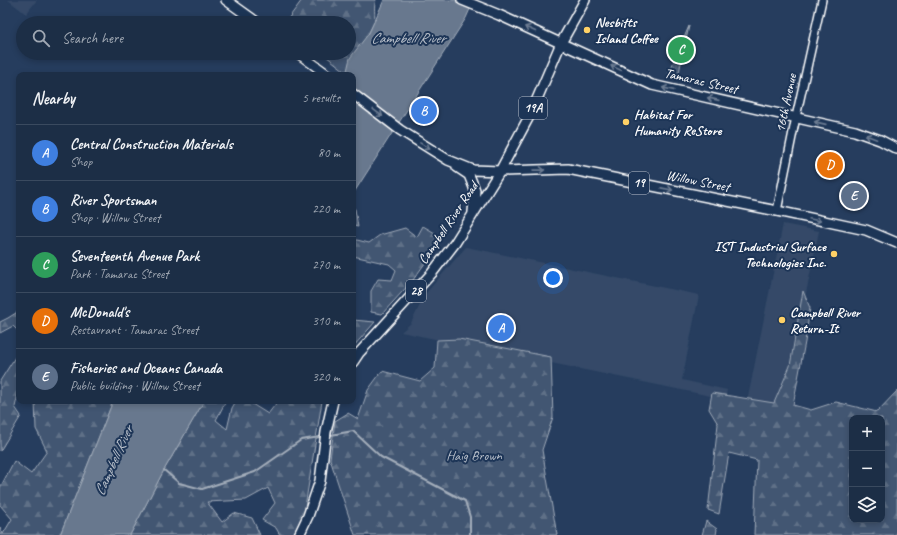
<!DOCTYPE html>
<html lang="en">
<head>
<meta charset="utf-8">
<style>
	body { margin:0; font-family:Caveat,sans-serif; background:#293a51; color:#f1f3f6 }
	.controls { position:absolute; right:12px; bottom:12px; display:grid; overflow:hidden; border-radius:8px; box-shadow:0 2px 6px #0003 }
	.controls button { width:36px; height:36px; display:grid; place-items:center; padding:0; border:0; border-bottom:1px solid #3a4a5f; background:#1c2e46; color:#f1f3f6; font:20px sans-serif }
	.you { position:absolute; left:553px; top:278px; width:14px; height:14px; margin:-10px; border:3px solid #fff; border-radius:50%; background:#1a73e8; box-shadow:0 0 0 6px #1a73e833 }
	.badge { display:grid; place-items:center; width:26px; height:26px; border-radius:50%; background:#e797bd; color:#fff; font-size:13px; font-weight:700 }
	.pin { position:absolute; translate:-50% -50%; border:2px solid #fff; box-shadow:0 1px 4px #0006 }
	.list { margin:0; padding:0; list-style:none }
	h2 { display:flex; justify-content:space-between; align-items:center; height:52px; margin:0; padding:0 16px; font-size:17px }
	h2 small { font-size:13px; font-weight:400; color:#a0a8b3 }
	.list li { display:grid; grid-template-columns:26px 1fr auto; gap:12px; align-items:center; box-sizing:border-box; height:56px; padding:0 16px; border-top:1px solid #3a4a5f }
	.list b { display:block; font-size:15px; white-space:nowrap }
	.list p { margin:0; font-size:13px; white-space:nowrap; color:#a0a8b3 }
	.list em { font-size:13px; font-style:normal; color:#a0a8b3 }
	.icon { flex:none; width:22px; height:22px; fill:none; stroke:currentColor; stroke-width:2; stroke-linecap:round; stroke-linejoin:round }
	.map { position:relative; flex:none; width:897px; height:535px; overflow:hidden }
	.search { position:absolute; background:#1c2e46; box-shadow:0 2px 6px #0003; left:16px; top:16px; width:340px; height:44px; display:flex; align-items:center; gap:10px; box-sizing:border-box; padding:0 14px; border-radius:22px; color:#a0a8b3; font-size:15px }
	.panel { position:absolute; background:#1c2e46; box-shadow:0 2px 6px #0003; left:16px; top:72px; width:340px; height:332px; border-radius:8px }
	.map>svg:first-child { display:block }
</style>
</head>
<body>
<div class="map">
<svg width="897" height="535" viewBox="0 0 897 535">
	<defs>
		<pattern id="grass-tufts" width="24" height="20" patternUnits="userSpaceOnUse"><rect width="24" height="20" fill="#425672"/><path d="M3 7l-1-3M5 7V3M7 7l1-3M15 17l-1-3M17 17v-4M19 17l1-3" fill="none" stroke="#5e6f87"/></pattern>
		<pattern id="forest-firs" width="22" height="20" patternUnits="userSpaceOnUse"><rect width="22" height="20" fill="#425672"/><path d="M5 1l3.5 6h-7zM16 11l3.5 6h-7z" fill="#5e6f87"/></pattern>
	</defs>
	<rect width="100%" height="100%" fill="#263d5e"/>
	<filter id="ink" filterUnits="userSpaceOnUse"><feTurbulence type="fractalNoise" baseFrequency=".025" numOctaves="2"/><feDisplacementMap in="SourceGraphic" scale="8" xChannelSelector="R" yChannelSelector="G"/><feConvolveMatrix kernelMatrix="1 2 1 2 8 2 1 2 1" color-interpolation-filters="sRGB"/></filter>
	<g filter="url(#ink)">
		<g fill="#344a68">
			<path d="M8 0H37L26 14Z"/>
			<path d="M783 224 819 231 783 404 747 402Z"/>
			<path d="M466 247 699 295 682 380 727 390 725 399 401 332 411 323 426 293Z"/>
		</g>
		<path fill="url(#grass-tufts)" stroke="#a0aab8" d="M689 26 678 77 668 75Z"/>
		<g fill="url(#forest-firs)" stroke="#a0aab8" fill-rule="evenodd">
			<path d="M302 0H376C373 7 376 14 374 22L349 74 322 53H349V23H285Z"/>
			<path d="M353 207 355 209 358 227 353 226Z"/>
			<path d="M423 226 435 233 438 245 413 280 382 314 371 312V291L378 279 392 280 396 270 389 264 353 256V239L369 243 380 235 405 228 417 237Z"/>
			<path d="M803 291 810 308 805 342 793 405 811 410 836 402 877 412 897 391V535H754L757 460 729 453 719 514 708 510 718 424 709 409 712 393 774 403 790 366ZM852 418H882V520H852Z"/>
			<path d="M19 311V332L13 326 0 333V322L8 318Z"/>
			<path d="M353 320 375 322 353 347Z"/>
			<path d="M459 339 551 357 553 417 542 450 557 535H355L330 459 335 421 348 413 358 419 368 390 382 371 420 381 435 368 437 340Z"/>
			<path d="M19 351V390L15 407 21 416 0 451V381Z"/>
			<path d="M35 401H113L60 535H0V527L3 534 12 519 0 505V488L14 461 31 474 47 451 36 429Z"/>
			<path d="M204 401H226L216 420 227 429 232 408 236 401H254L252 404 268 414 278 401H322L304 513 293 535H280L276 528 262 520 275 503 268 488 246 500 207 502 222 522 234 513 252 518 260 535H130L164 470Z"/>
			<path d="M706 521 717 529 716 535H702Z"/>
		</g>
		<g fill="#67788e" stroke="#a4aebb">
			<path d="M384 0H474L466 18 353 194V75H346L350 58 369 33Z"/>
			<path d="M113 401H204L164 470 130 535H60Z"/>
		</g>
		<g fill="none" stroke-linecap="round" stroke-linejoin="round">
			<g stroke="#a4aebb" stroke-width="2">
				<path d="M331 435 353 431 381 457 465 501 470 517V535"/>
				<path d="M164 470 179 483 202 489 255 472 301 440 320 437"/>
			</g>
			<g stroke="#fff" stroke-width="10">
				<path id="minor" d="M777 211 796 117 822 0"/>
			</g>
			<g stroke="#fff" stroke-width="12">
				<g id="major">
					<path d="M226 0 258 23"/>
					<path d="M462 0 499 15 652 85 855 131 880 140 897 149"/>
					<path d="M298 53 328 75"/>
					<path d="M353 94 400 130 448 160 473 170 500 171 568 169 777 211 866 230 897 243"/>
					<path d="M457 167 469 175 475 190 473 212"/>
					<path d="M353 362 359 353 432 273 455 243 500 171 531 113 561 43 585 0"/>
					<path d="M299 535 308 516 320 481 326 432 333 401"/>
				</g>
			</g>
			<use href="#minor" stroke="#1d3557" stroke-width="7"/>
			<use href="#major" stroke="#1d3557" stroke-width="9"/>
		</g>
		<defs><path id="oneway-shaft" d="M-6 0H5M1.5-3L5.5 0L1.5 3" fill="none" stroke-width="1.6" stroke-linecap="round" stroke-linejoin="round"/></defs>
		<g stroke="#6c7c92">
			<use href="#oneway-shaft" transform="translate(530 29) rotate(-156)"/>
			<use href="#oneway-shaft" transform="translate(616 68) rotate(-155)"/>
			<use href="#oneway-shaft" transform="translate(668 89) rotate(-167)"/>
			<use href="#oneway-shaft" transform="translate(713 99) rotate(-167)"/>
			<use href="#oneway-shaft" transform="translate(378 113) rotate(37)"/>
			<use href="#oneway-shaft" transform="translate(820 123) rotate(-167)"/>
			<use href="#oneway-shaft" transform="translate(871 137) rotate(-159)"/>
			<use href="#oneway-shaft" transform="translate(425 146) rotate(32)"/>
			<use href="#oneway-shaft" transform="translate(539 170) rotate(-1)"/>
			<use href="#oneway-shaft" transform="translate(667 189) rotate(11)"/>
			<use href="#oneway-shaft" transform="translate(815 220) rotate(12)"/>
		</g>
	</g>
	<g fill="#ffd166" stroke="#1d3557" stroke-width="1.5">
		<circle cx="587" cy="30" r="4"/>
		<circle cx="626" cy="122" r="4"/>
		<circle cx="834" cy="254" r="4"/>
		<circle cx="782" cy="320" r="4"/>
	</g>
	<g text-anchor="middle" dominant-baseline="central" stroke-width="4" stroke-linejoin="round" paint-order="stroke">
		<g fill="#1d3557" stroke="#bbc2cd" stroke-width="1">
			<rect x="519" y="97" width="28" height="22" rx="3"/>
			<rect x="629" y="172" width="20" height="22" rx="3"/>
			<rect x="406" y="280" width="20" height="22" rx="3"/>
		</g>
		<g font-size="13" font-weight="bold" fill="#fff">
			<text x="533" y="108">19A</text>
			<text x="639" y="183">19</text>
			<text x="416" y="291">28</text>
		</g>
		<g font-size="14" font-weight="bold" fill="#fff" stroke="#1d3557" text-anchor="start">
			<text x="595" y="22">Nesbitts<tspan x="595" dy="16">Island Coffee</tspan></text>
			<text x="634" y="114">Habitat For<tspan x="634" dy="16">Humanity ReStore</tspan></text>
			<text x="826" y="246" text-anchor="end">IST Industrial Surface<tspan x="826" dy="16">Technologies Inc.</tspan></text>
			<text x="790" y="312">Campbell River<tspan x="790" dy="16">Return-It</tspan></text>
		</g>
		<g font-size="14" fill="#fff" stroke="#1d3557">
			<text transform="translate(701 81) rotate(13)">Tamarac Street</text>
			<text transform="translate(786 103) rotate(-78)">16th Avenue</text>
			<text transform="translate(698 181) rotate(11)">Willow Street</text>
			<text transform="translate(448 223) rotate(-56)">Campbell River Road</text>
		</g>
		<g font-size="14" fill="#bdc4ce" stroke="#1d3557">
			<text x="474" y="455">Haig Brown</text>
		</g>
		<g font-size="15" font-style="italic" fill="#bbc2cc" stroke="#1d3557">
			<text x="408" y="38">Campbell River</text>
			<text transform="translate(114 461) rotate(-66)">Campbell River</text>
		</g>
	</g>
</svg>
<div class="controls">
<button>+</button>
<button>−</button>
<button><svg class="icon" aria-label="layers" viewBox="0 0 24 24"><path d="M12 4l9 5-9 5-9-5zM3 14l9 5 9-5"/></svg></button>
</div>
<div class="you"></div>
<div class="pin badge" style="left:501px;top:328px;background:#3f7fe0">A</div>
<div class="pin badge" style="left:424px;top:111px;background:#3f7fe0">B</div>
<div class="pin badge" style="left:681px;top:50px;background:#2e9e5b">C</div>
<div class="pin badge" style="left:830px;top:165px;background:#e8710a">D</div>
<div class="pin badge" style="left:854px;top:196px;background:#5c6f8a">E</div>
<div class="search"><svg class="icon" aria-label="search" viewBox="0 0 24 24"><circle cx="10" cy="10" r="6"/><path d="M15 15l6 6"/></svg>Search here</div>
<section class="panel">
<h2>Nearby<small>5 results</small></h2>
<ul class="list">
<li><span class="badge" style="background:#3f7fe0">A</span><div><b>Central Construction Materials</b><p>Shop</p></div><em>80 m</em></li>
<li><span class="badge" style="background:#3f7fe0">B</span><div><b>River Sportsman</b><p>Shop · Willow Street</p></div><em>220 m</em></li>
<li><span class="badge" style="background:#2e9e5b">C</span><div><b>Seventeenth Avenue Park</b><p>Park · Tamarac Street</p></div><em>270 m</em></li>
<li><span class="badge" style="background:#e8710a">D</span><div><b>McDonald's</b><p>Restaurant · Tamarac Street</p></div><em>310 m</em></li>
<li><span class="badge" style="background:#5c6f8a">E</span><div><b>Fisheries and Oceans Canada</b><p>Public building · Willow Street</p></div><em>320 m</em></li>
</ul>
</section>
</div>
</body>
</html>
